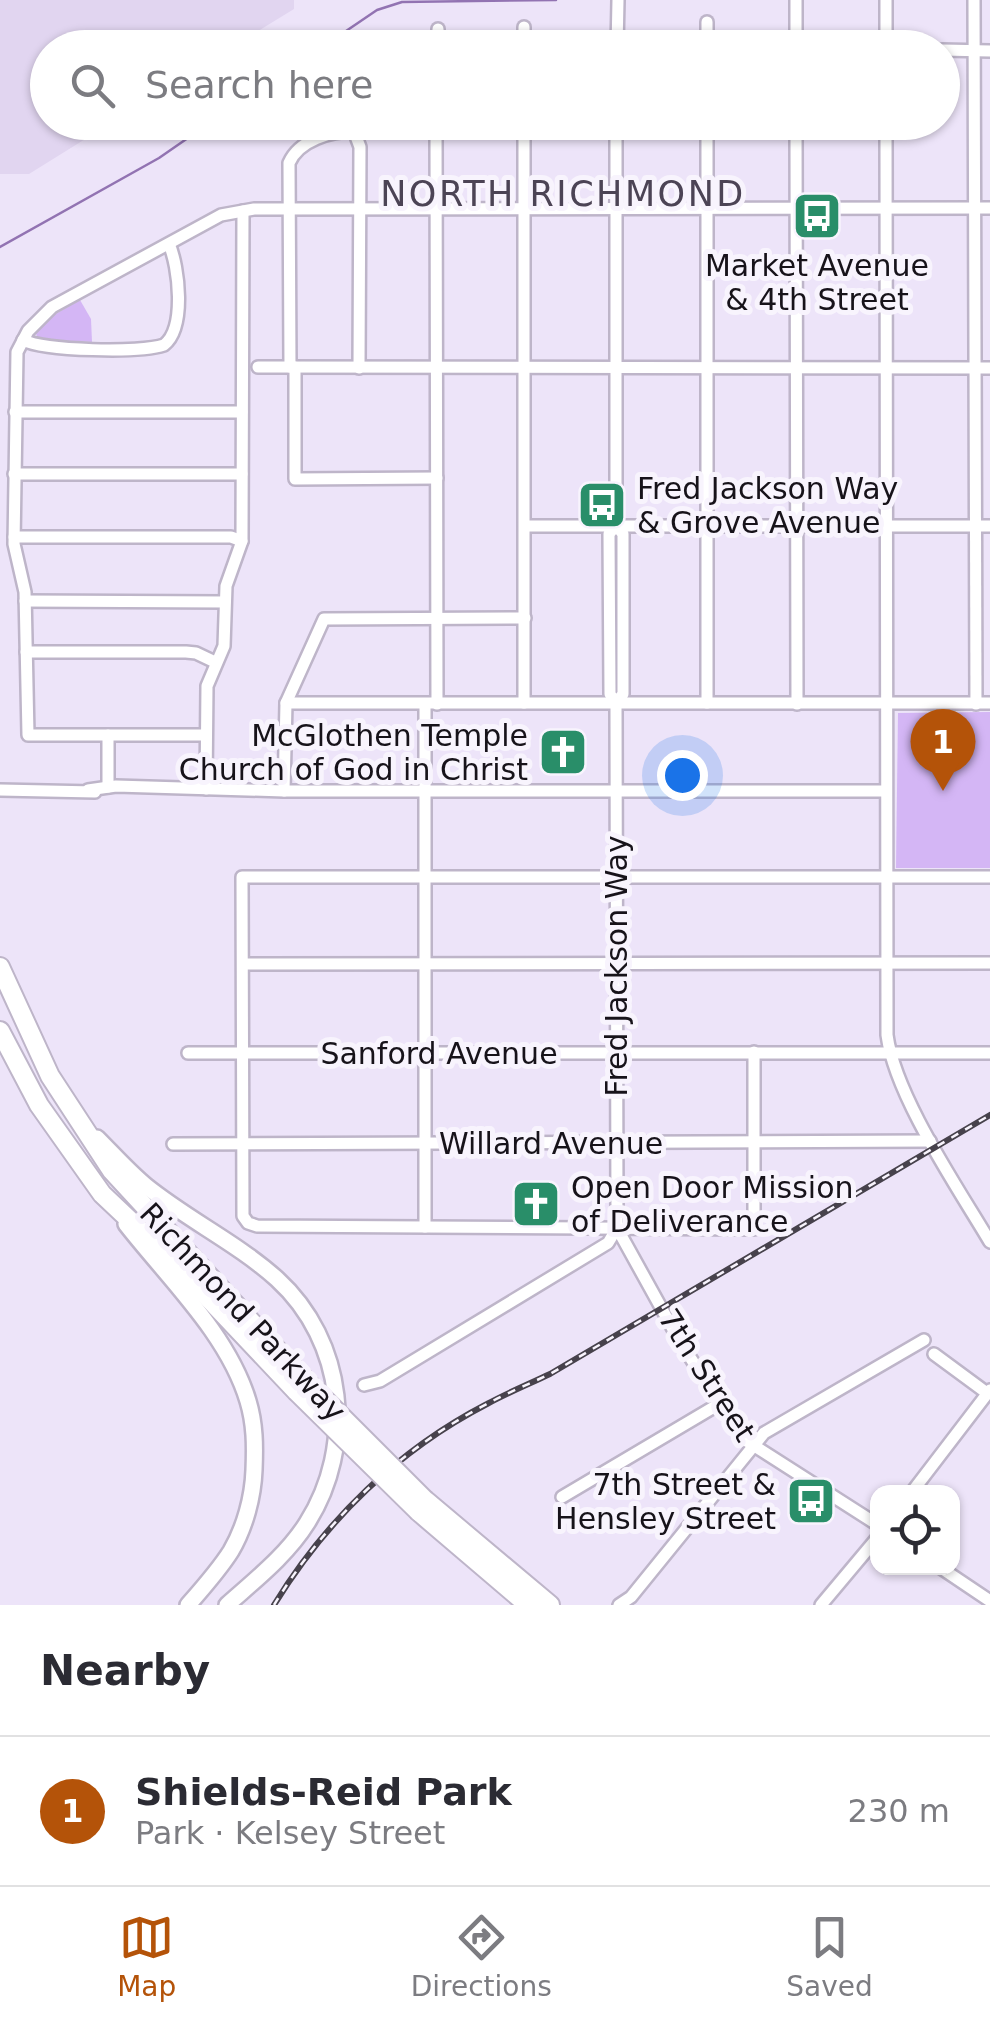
<!DOCTYPE html>
<html lang="en">
<head>
<meta charset="utf-8">
<style>
	body { margin:0; font-family:"DejaVu Sans",sans-serif; background:#f2f2f3; color:#2b2b33 }
	.controls { position:absolute; right:30px; bottom:30px; display:grid; overflow:hidden; border-radius:20px; box-shadow:0 2px 8px #0004 }
	.controls button { width:90px; height:90px; display:grid; place-items:center; padding:0; border:0; border-bottom:2px solid #e1e1e2; background:#fff; color:#2b2b33; font:50px sans-serif }
	.you { position:absolute; left:682px; top:775px; width:35px; height:35px; margin:-25px; border:8px solid #fff; border-radius:50%; background:#1a73e8; box-shadow:0 0 0 15px #1a73e833 }
	.badge { display:grid; place-items:center; width:65px; height:65px; border-radius:50%; background:#b45309; color:#fff; font-size:32px; font-weight:700 }
	.pin { position:absolute; translate:-50% -82px; filter:drop-shadow(0 2px 5px #0008) }
	.pin::after { content:''; position:absolute; top:52px; width:35px; height:30px; background:inherit; clip-path:polygon(0 0,100% 0,50% 100%) }
	.list { margin:0; padding:0; list-style:none }
	h2 { display:flex; justify-content:space-between; align-items:center; height:130px; margin:0; padding:0 40px; font-size:42px }
	h2 small { font-size:32px; font-weight:400; color:#7c7c81 }
	.list li { display:grid; grid-template-columns:65px 1fr auto; gap:30px; align-items:center; box-sizing:border-box; height:150px; padding:0 40px; border-top:2px solid #e1e1e2 }
	.list b { display:block; font-size:38px; white-space:nowrap }
	.list p { margin:0; font-size:32px; white-space:nowrap; color:#7c7c81 }
	.list em { font-size:32px; font-style:normal; color:#7c7c81 }
	.icon { flex:none; width:55px; height:55px; fill:none; stroke:currentColor; stroke-width:2; stroke-linecap:round; stroke-linejoin:round }
	.map { position:relative; flex:none; width:990px; height:1605px; overflow:hidden }
	.search { position:absolute; background:#fff; box-shadow:0 2px 8px #0004; left:30px; right:30px; top:30px; height:110px; display:flex; align-items:center; gap:25px; box-sizing:border-box; padding:0 35px; border-radius:55px; color:#7c7c81; font-size:38px }
	.sheet { height:280px; background:#fff }
	nav { display:flex; justify-content:space-around; align-items:center; box-sizing:border-box; height:140px; border-top:2px solid #e1e1e2; background:#fff; font-size:28px; color:#7c7c81 }
	nav a { display:grid; justify-items:center; gap:5px }
	nav .on { color:#b45309 }
	.map>svg:first-child { display:block }
</style>
</head>
<body>
<div class="map">
<svg width="990" height="1605" viewBox="0 0 990 1605">
	<rect width="100%" height="100%" fill="#ede4f9"/>
	<path fill="#e1d5f0" d="M0 0H294V9L232 47 48 48V122L111 123 29 174H0Z"/>
	<g fill="#d4b6f5">
		<path d="M80 300 91 319 92 342 39 340 35 332 45 320Z"/>
		<path d="M990 712V868H896L898 713Z"/>
	</g>
	<g fill="none" stroke-linecap="round" stroke-linejoin="round">
		<g stroke="#9273b2" stroke-width="2.5">
			<path d="M321 48 377 10 402 2 556 0"/>
			<path d="M0 247 159 158 211 122"/>
		</g>
		<g stroke="#beb5c9" stroke-width="16">
			<g id="minor">
				<path d="M796 0V48"/>
				<path d="M886 0V48"/>
				<path d="M974 0 976 704"/>
				<path d="M438 48V29"/>
				<path d="M524 48V27"/>
				<path d="M617 48 618 0"/>
				<path d="M707 48V22"/>
				<path d="M942 50 990 51"/>
				<path d="M436 122 437 704"/>
				<path d="M524 122V703"/>
				<path d="M616 122V525L623 534V694L616 703"/>
				<path d="M796 122 797 704"/>
				<path d="M886 122 887 1035C895 1096 958 1188 990 1242"/>
				<path d="M23 340C45 351 140 353 164 345 186 328 179 267 169 244"/>
				<path d="M258 367 990 368"/>
				<path d="M290 367 289 163C299 140 331 131 354 131L360 147 359 368"/>
				<path d="M295 367V479L437 478"/>
				<path d="M15 412H242"/>
				<path d="M14 474H242"/>
				<path d="M616 525 609 534 610 694 616 703 617 1228 679 1340 742 1438 878 1525"/>
				<path d="M525 526H990"/>
				<path d="M14 537H231L242 541"/>
				<path d="M25 601 225 602"/>
				<path d="M26 652H186L196 653 215 662"/>
				<path d="M286 703H990"/>
				<path d="M707 703V122"/>
				<path d="M425 704V1227"/>
				<path d="M108 735V787"/>
				<path d="M205 735H28L25 592 14 544 17 352 28 331 52 307 221 215 254 209 990 208"/>
				<path d="M206 789 207 686 224 646 226 586 242 541 243 211"/>
				<path d="M0 790 95 792"/>
				<path d="M88 790 116 786 284 791H886"/>
				<path d="M284 791 286 703 324 619 525 618"/>
				<path d="M243 964 990 963"/>
				<path d="M754 1052V1229L257 1226 248 1223 243 1216 242 877H990"/>
				<path d="M188 1053H990"/>
				<path d="M173 1144 930 1141"/>
				<path d="M934 1354 987 1393"/>
				<path d="M364 1385 380 1381 608 1243 617 1228"/>
				<path d="M912 1492 990 1390"/>
				<path d="M562 1497 719 1404"/>
				<path d="M941 1568 990 1601"/>
				<path d="M619 1605 631 1597 764 1433 924 1340"/>
				<path d="M821 1605 878 1537"/>
			</g>
		</g>
		<g stroke="#beb5c9" stroke-width="20">
			<g id="major">
				<path d="M97 1138C113 1154 129 1172 146 1186 188 1220 237 1243 277 1279 345 1341 356 1446 307 1523 287 1555 255 1580 227 1605"/>
				<path d="M126 1224C168 1278 228 1334 248 1401 255 1424 255 1446 254 1470 253 1497 245 1527 231 1551 219 1570 203 1588 188 1605"/>
			</g>
		</g>
		<g stroke="#beb5c9" stroke-width="22">
			<g id="highway">
				<path d="M0 967 50 1076 112 1171 303 1378"/>
				<path d="M0 1031 39 1105 102 1194 175 1263 296 1391"/>
				<path d="M425 1500 550 1605"/>
				<path d="M419 1512 528 1605"/>
			</g>
		</g>
		<use href="#minor" stroke="#fff" stroke-width="11"/>
		<use href="#major" stroke="#fff" stroke-width="15"/>
		<use href="#highway" stroke="#fff" stroke-width="18"/>
		<g stroke="#47424c" stroke-width="6">
			<path id="rail" d="M274 1605C326 1520 398 1450 487 1404 507 1393 529 1384 550 1374L990 1115"/>
		</g>
		<use href="#rail" stroke="#f8f4fd" stroke-width="2.5" stroke-dasharray="8" stroke-linecap="butt"/>
		<g stroke="#beb5c9" stroke-width="22" stroke-linecap="butt">
			<g id="highway-bridge">
				<path d="M303 1378 425 1500"/>
				<path d="M296 1391 419 1512"/>
			</g>
		</g>
		<use href="#highway-bridge" stroke="#fff" stroke-width="18"/>
	</g>
	<defs>
		<g id="bus-square" transform="scale(2.5)"><rect x="-9" y="-9" width="18" height="18" rx="4" fill="#298e69" stroke="#f8f4fd"/><path d="M-5-6H5V4H4V6H2V4H-2V6H-4V4H-5ZM-3.5-4V0h7V-4ZM-3.5 1.2v1.5H-2V1.2ZM2 1.2v1.5H3.5V1.2Z" fill="#fff"/></g>
		<g id="church-square" transform="scale(2.5)"><rect x="-9" y="-9" width="18" height="18" rx="4" fill="#298e69" stroke="#f8f4fd"/><path d="M-1.2-6h2.4v3.5h3.3v2.4h-3.3V6h-2.4V-.1h-3.3v-2.4h3.3Z" fill="#fff"/></g>
	</defs>
	<g fill-rule="evenodd">
		<use href="#bus-square" x="817" y="216"/>
		<use href="#bus-square" x="602" y="505"/>
		<use href="#church-square" x="563" y="752"/>
		<use href="#church-square" x="536" y="1204"/>
		<use href="#bus-square" x="811" y="1501"/>
	</g>
	<g text-anchor="middle" dominant-baseline="central" stroke-width="10" stroke-linejoin="round" paint-order="stroke">
		<g font-size="30" fill="#17131a" stroke="#f8f4fd" text-anchor="start">
			<text x="817" y="265" text-anchor="middle">Market Avenue<tspan x="817" dy="34">&amp; 4th Street</tspan></text>
			<text x="637" y="488">Fred Jackson Way<tspan x="637" dy="34">&amp; Grove Avenue</tspan></text>
			<text x="528" y="735" text-anchor="end">McGlothen Temple<tspan x="528" dy="34">Church of God in Christ</tspan></text>
			<text x="571" y="1187">Open Door Mission<tspan x="571" dy="34">of Deliverance</tspan></text>
			<text x="776" y="1484" text-anchor="end">7th Street &amp;<tspan x="776" dy="34">Hensley Street</tspan></text>
		</g>
		<g font-size="30" fill="#17131a" stroke="#f8f4fd">
			<text transform="translate(616 966) rotate(-90)">Fred Jackson Way</text>
			<text x="439" y="1053">Sanford Avenue</text>
			<text x="551" y="1143">Willard Avenue</text>
			<text transform="translate(243 1312) rotate(47)">Richmond Parkway</text>
			<text transform="translate(707 1375) rotate(57)">7th Street</text>
		</g>
		<g font-size="35" letter-spacing="2.5" fill="#4c4455" stroke="#f8f4fd">
			<text x="563" y="194">NORTH RICHMOND</text>
		</g>
	</g>
</svg>
<div class="controls">
<button><svg class="icon" aria-label="locate" viewBox="0 0 24 24"><circle cx="12" cy="12" r="6"/><path d="M12 2v4M12 18v4M2 12h4M18 12h4"/></svg></button>
</div>
<div class="you"></div>
<div class="pin badge" style="left:943px;top:791px">1</div>
<div class="search"><svg class="icon" aria-label="search" viewBox="0 0 24 24"><circle cx="10" cy="10" r="6"/><path d="M15 15l6 6"/></svg>Search here</div>
</div>
<section class="sheet">
<h2>Nearby<small></small></h2>
<ul class="list">
<li><span class="badge">1</span><div><b>Shields-Reid Park</b><p>Park · Kelsey Street</p></div><em>230 m</em></li>
</ul>
</section>
<nav>
<a class="on"><svg class="icon" aria-label="map" viewBox="0 0 24 24"><path d="M3 6l6-2 6 2 6-2v14l-6 2-6-2-6 2zM9 4v14M15 6v14"/></svg>Map</a>
<a><svg class="icon" aria-label="directions" viewBox="0 0 24 24"><path d="M12 3l9 9-9 9-9-9zM9 14v-3h6M13 9l2 2-2 2"/></svg>Directions</a>
<a><svg class="icon" aria-label="saved" viewBox="0 0 24 24"><path d="M7 4h10v16l-5-4-5 4z"/></svg>Saved</a>
</nav>
</body>
</html>
